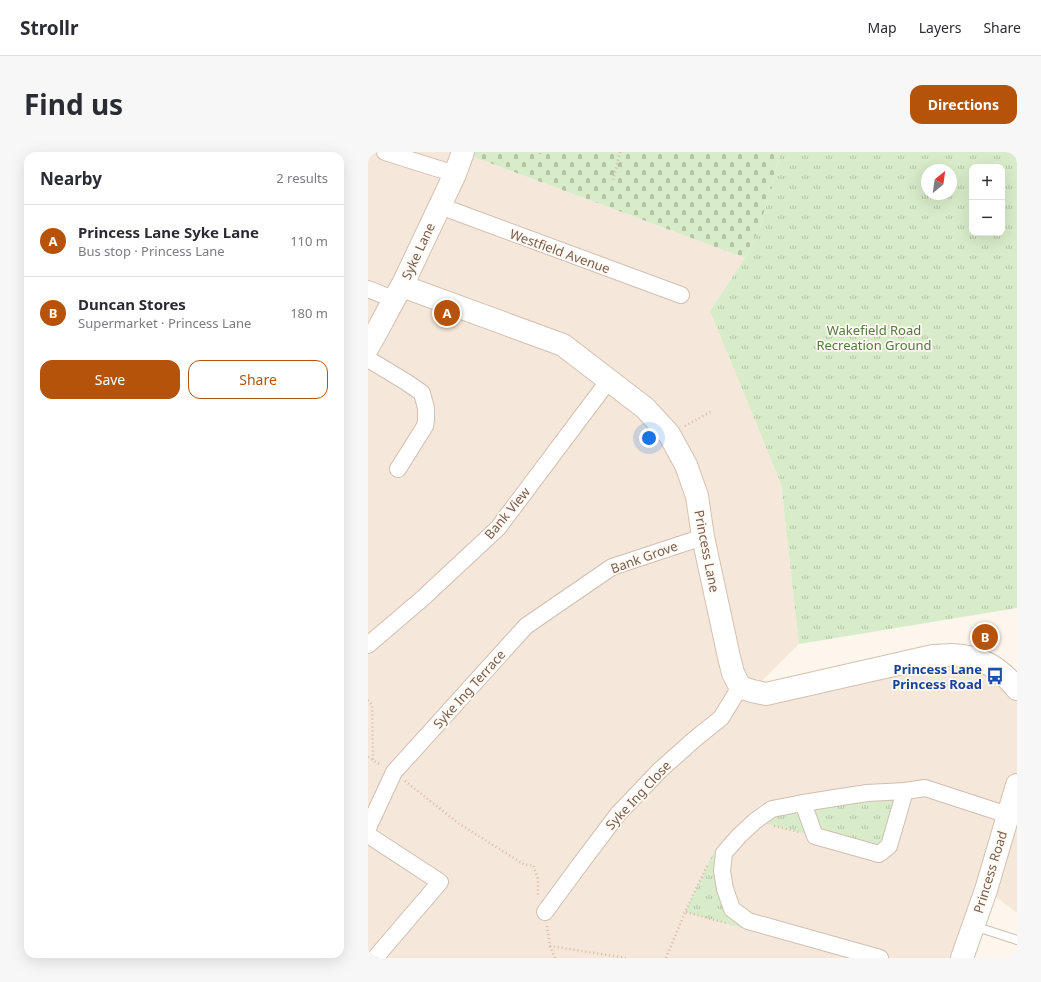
<!DOCTYPE html>
<html lang="en">
<head>
<meta charset="utf-8">
<style>
	body { margin:0; font-family:"Noto Sans",sans-serif; background:#f7f7f7; color:#2b2b33 }
	.controls { position:absolute; right:12px; top:12px; display:grid; overflow:hidden; border-radius:8px; box-shadow:0 4px 16px #0002 }
	.controls button { width:36px; height:36px; display:grid; place-items:center; padding:0; border:0; border-bottom:1px solid #e1e1e2; background:#fff; color:#2b2b33; font:20px sans-serif }
	.compass { position:absolute; left:553px; top:12px; width:36px; height:36px; border-radius:50%; background:#fff; box-shadow:0 4px 16px #0002; rotate:29deg }
	.you { position:absolute; left:281px; top:286px; width:14px; height:14px; margin:-10px; border:3px solid #fff; border-radius:50%; background:#1a73e8; box-shadow:0 0 0 6px #1a73e833 }
	.badge { display:grid; place-items:center; width:26px; height:26px; border-radius:50%; background:#b45309; color:#fff; font-size:13px; font-weight:700 }
	.pin { position:absolute; translate:-50% -50%; border:2px solid #fff; box-shadow:0 1px 4px #0006 }
	.list { margin:0; padding:0; list-style:none }
	h2 { display:flex; justify-content:space-between; align-items:center; height:52px; margin:0; padding:0 16px; font-size:17px }
	h2 small { font-size:13px; font-weight:400; color:#7c7c81 }
	.list li { display:grid; grid-template-columns:26px 1fr auto; gap:12px; align-items:center; box-sizing:border-box; height:72px; padding:0 16px; border-top:1px solid #e1e1e2 }
	.list b { display:block; font-size:15px; white-space:nowrap }
	.list p { margin:0; font-size:13px; white-space:nowrap; color:#7c7c81 }
	.list em { font-size:13px; font-style:normal; color:#7c7c81 }
	.actions { display:flex; gap:8px; padding:12px 16px }
	.actions a { flex:1; padding:9px 0; border:1px solid #b45309; border-radius:12px; text-align:center; font-size:14px; color:#b45309 }
	.actions .main { background:#b45309; color:#fff }
	.map { position:relative; flex:none; width:649px; height:806px; overflow:hidden; border-radius:12px }
	header { display:flex; align-items:center; gap:24px; box-sizing:border-box; height:56px; padding:0 20px; background:#fff; border-bottom:1px solid #e1e1e2 }
	header strong { font-size:19px }
	nav { display:flex; gap:22px; margin-inline-start:auto; font-size:14px }
	.intro { display:flex; align-items:center; justify-content:space-between; box-sizing:border-box; height:96px; padding:0 24px }
	h1 { margin:0; font-size:28px }
	.button { padding:10px 18px; border-radius:12px; background:#b45309; color:#fff; font-size:14px; font-weight:700 }
	main { display:flex; gap:24px; padding:0 24px }
	aside { flex:1; background:#fff; border-radius:12px; box-shadow:0 4px 16px #0002 }
	.map>svg:first-child { display:block }
</style>
</head>
<body>
<header>
<strong>Strollr</strong>
<nav><a>Map</a><a>Layers</a><a>Share</a></nav>
</header>
<div class="intro"><h1>Find us</h1><a class="button">Directions</a></div>
<main>
<aside>
<h2>Nearby<small>2 results</small></h2>
<ul class="list">
<li><span class="badge">A</span><div><b>Princess Lane Syke Lane</b><p>Bus stop · Princess Lane</p></div><em>110 m</em></li>
<li><span class="badge">B</span><div><b>Duncan Stores</b><p>Supermarket · Princess Lane</p></div><em>180 m</em></li>
</ul>
<div class="actions"><a class="main">Save</a><a>Share</a></div>
</aside>
<div class="map">
<svg width="649" height="806" viewBox="0 0 649 806">
	<defs>
		<pattern id="cemetery-stones" width="16" height="16" patternUnits="userSpaceOnUse"><rect width="16" height="16" fill="#d8ecc9"/><path d="M2 7V4a2 2 0 0 1 4 0v3zM10 15v-3a2 2 0 0 1 4 0v3z" fill="#b4c2a5"/></pattern>
		<pattern id="park-tufts" width="24" height="20" patternUnits="userSpaceOnUse"><rect width="24" height="20" fill="#d8ecc9"/><path d="M3 7l-1-3M5 7V3M7 7l1-3M15 17l-1-3M17 17v-4M19 17l1-3" fill="none" stroke="#b4c2a5"/></pattern>
	</defs>
	<rect width="100%" height="100%" fill="#fdf6ec"/>
	<path fill="#f5e8da" d="M0 0H105L103 4 377 106 342 159 413 332 431 492 384 539 583 503 649 537V761L619 738 594 806H0Z"/>
	<path fill="url(#cemetery-stones)" d="M105 0H413L392 75 377 106 103 4Z"/>
	<g fill="url(#park-tufts)" fill-rule="evenodd">
		<path d="M413 0H649V456L431 492 413 332 342 159 377 106 392 75ZM604 15H634V81H604ZM559 18H583V42H559Z"/>
		<path d="M537 639 511 702 447 684 387 669 404 657Z"/>
		<path d="M348 696 356 701 357 737 380 769 374 776 317 760Z"/>
	</g>
	<g fill="none" stroke-linecap="round" stroke-linejoin="round">
		<g stroke="#d1beb0" stroke-width="10">
			<path id="lane" d="M606 774 649 788"/>
		</g>
		<g stroke="#d1beb0" stroke-width="18">
			<g id="street">
				<path d="M17 0 87 22"/>
				<path d="M72 54 313 143"/>
				<path d="M0 137 25 147"/>
				<path d="M0 207 38 230 54 241 58 256V268L57 274 30 317"/>
				<path d="M0 493 55 446 130 376 241 228"/>
				<path d="M435 651 447 684 511 702 521 694 537 639"/>
				<path d="M0 676 26 620 158 474 244 415 335 385"/>
				<path d="M0 683 72 730 7 806"/>
				<path d="M177 760 213 711 250 662 292 618 328 586 353 566 372 535"/>
				<path d="M512 806 380 769 364 757 357 737 354 719 356 701 371 684 387 669 404 657 435 651 499 641 537 639 557 636 640 663"/>
			</g>
		</g>
		<g stroke="#d6c0b0" stroke-width="24">
			<g id="secondary">
				<path d="M34 134 195 193 277 256 301 282 318 313 329 344 335 385 361 505 365 521 372 535 384 539 398 542 565 504C571 504 578 503 584 503 613 504 631 515 649 537"/>
				<path d="M0 195C12 175 22 153 34 134L87 22 95 0"/>
				<path d="M594 806 618 738 649 633"/>
			</g>
		</g>
		<g stroke="#d9b8a5" stroke-width="2.5" stroke-dasharray="1 3" stroke-linecap="butt">
			<path d="M172 2V0"/>
			<path d="M245 28 252 0"/>
			<path d="M317 274 344 259"/>
			<path d="M0 548 4 553 5 608"/>
			<path d="M0 605 13 613"/>
			<path d="M37 629 90 671 157 713H165L170 727V742L171 744"/>
			<path d="M406 674 431 680"/>
			<path d="M339 714 317 760 358 771"/>
			<path d="M179 774 182 794 258 806"/>
			<path d="M182 794 187 806"/>
			<path d="M298 806 317 760"/>
		</g>
		<use href="#lane" stroke="#fff" stroke-width="8"/>
		<use href="#street" stroke="#fff" stroke-width="16"/>
		<use href="#secondary" stroke="#fff" stroke-width="22"/>
	</g>
	<defs>
		<g id="bus-bare" transform="scale(1.38)"><path d="M-5-6H5V4H4V6H2V4H-2V6H-4V4H-5ZM-3.5-4V0h7V-4ZM-3.5 1.2v1.5H-2V1.2ZM2 1.2v1.5H3.5V1.2Z" fill="#1a4fb4" stroke="#fffaf3" stroke-width="2.5" paint-order="stroke"/></g>
	</defs>
	<g fill-rule="evenodd">
		<use href="#bus-bare" x="627" y="524"/>
	</g>
	<g text-anchor="middle" dominant-baseline="central" stroke-width="3.5" stroke-linejoin="round" paint-order="stroke">
		<g font-size="13" fill="#7a5c4d" stroke="#fffaf3">
			<text transform="translate(50 99) rotate(-65)">Syke Lane</text>
			<text transform="translate(192 99) rotate(20)">Westfield Avenue</text>
			<text transform="translate(139 361) rotate(-50)">Bank View</text>
			<text transform="translate(339 399) rotate(79)">Princess Lane</text>
			<text transform="translate(276 405) rotate(-20)">Bank Grove</text>
			<text transform="translate(101 537) rotate(-48)">Syke Ing Terrace</text>
			<text transform="translate(270 643) rotate(-47)">Syke Ing Close</text>
			<text transform="translate(622 720) rotate(-73)">Princess Road</text>
		</g>
		<g font-size="13" fill="#537a41" stroke="#fffaf3">
			<text x="506" y="178">Wakefield Road<tspan x="506" dy="15">Recreation Ground</tspan></text>
		</g>
		<g font-size="13" font-weight="bold" fill="#164399" stroke="#fffaf3" text-anchor="end">
			<text x="614" y="517">Princess Lane<tspan x="614" dy="15">Princess Road</tspan></text>
		</g>
	</g>
</svg>
<div class="controls">
<button>+</button>
<button>−</button>
</div>
<svg class="compass" viewBox="-18 -18 36 36"><path d="M0-13l5 13h-10z" fill="#e53935"/><path d="M0 13l5-13h-10z" fill="#7c7c81"/></svg>
<div class="you"></div>
<div class="pin badge" style="left:79px;top:161px">A</div>
<div class="pin badge" style="left:617px;top:485px">B</div>
</div>
</main>
</body>
</html>
